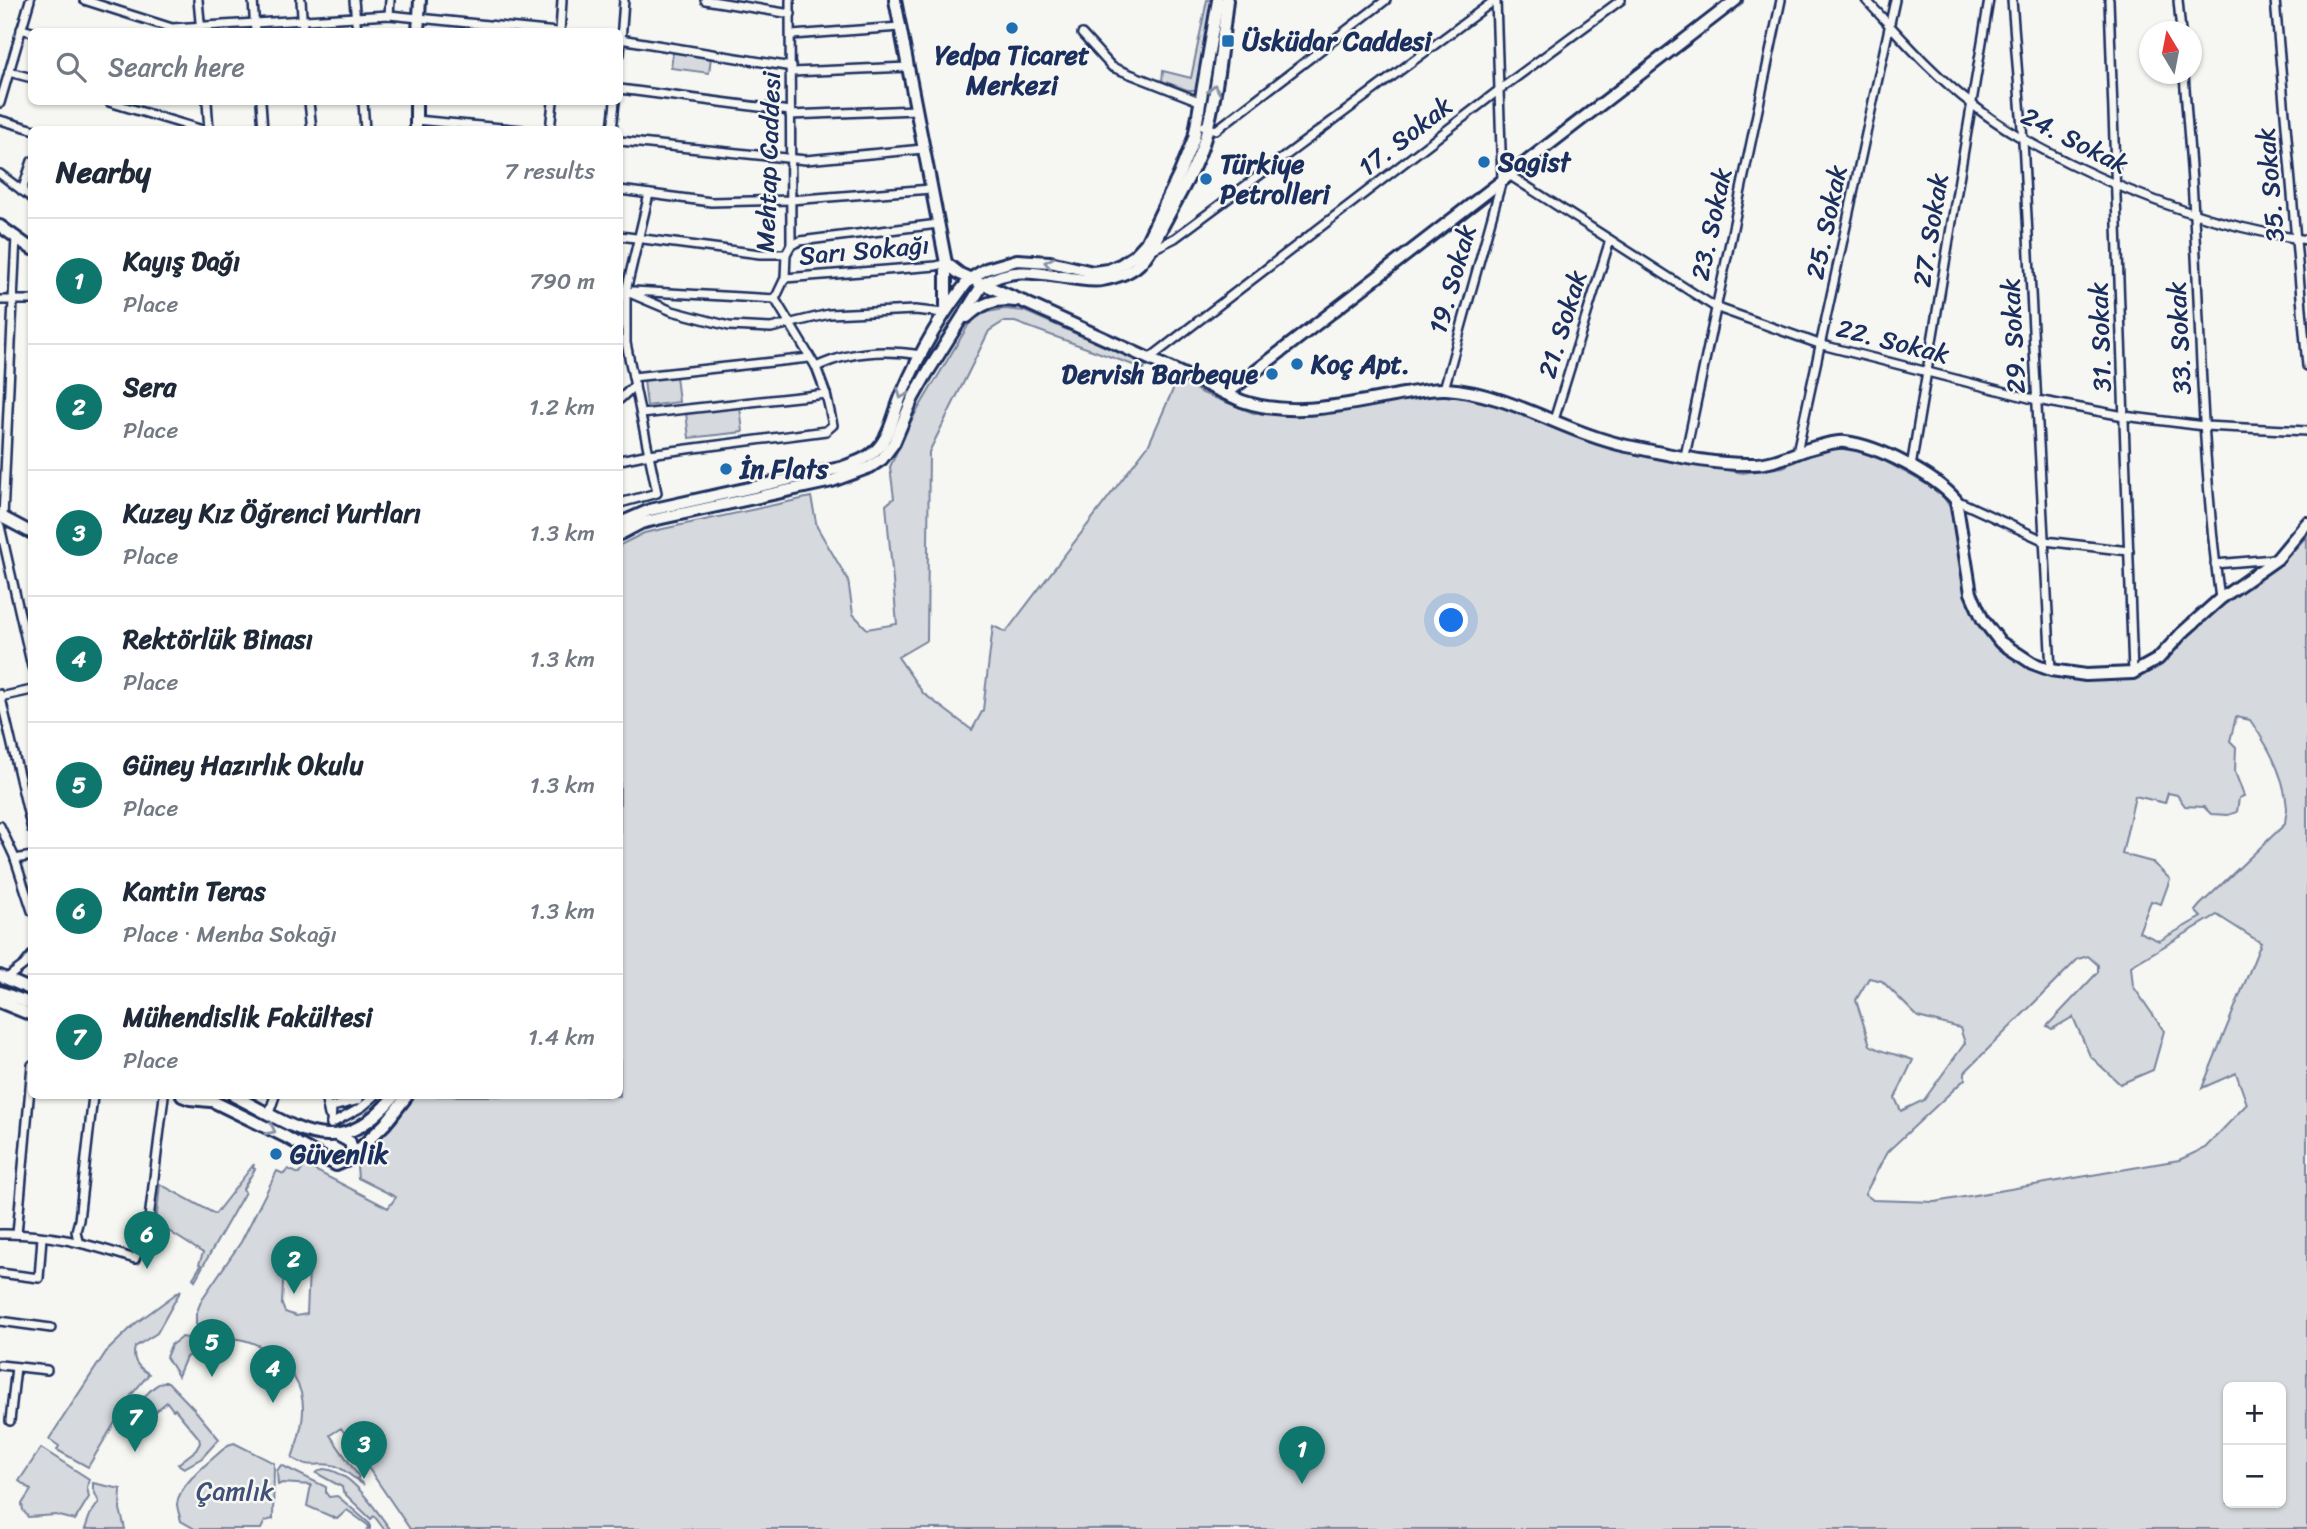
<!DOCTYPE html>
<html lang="en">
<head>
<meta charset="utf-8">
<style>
	body { margin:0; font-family:Sriracha,sans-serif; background:#f2f2f3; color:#1f2937 }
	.controls { position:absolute; right:21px; bottom:21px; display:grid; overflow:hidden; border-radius:10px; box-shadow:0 2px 5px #0004 }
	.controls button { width:63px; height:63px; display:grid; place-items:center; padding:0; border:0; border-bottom:2px solid #e0e1e3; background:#fff; color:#1f2937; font:35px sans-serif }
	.compass { position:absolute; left:2139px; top:21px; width:63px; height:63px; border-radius:50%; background:#fff; box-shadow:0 2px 5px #0004; rotate:350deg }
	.you { position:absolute; left:1452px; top:621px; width:24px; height:24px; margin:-18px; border:5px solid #fff; border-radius:50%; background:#1a73e8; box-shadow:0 0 0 10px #1a73e833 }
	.badge { display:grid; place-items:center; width:46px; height:46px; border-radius:50%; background:#0f766e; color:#fff; font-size:23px; font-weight:700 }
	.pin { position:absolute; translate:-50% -58px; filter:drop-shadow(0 2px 4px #0008) }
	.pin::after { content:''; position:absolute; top:37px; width:24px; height:21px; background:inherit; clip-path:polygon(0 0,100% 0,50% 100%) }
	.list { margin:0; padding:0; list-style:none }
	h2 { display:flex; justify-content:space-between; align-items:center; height:91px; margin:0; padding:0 28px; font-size:30px }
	h2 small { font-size:23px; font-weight:400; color:#747a83 }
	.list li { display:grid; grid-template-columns:46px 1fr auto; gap:21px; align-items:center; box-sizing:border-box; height:126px; padding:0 28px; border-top:2px solid #e0e1e3 }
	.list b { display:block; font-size:26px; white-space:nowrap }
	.list p { margin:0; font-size:23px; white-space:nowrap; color:#747a83 }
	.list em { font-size:23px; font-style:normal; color:#747a83 }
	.icon { flex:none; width:38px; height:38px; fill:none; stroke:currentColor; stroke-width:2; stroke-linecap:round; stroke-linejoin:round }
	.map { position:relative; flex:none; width:2307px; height:1529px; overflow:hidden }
	.search { position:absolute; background:#fff; box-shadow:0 2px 5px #0004; left:28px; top:28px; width:595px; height:77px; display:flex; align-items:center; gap:18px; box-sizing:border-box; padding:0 24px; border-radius:10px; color:#747a83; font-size:26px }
	.panel { position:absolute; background:#fff; box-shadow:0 2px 5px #0004; left:28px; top:126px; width:595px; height:973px; border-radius:10px }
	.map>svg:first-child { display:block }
</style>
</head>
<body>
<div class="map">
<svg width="2307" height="1529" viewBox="0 0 2307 1529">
	<rect width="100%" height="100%" fill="#f6f6f2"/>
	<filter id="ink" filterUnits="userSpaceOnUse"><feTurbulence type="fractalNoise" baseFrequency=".0143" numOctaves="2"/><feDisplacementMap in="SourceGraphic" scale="14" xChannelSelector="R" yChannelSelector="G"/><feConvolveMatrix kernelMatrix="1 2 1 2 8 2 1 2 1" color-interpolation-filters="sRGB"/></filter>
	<g filter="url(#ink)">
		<g fill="#d6d9dd" stroke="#78849e" stroke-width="2" fill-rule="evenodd">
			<path d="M1207 0H1214L1198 90H1188L1162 81 1163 71 1191 78Z"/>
			<path d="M673 52 711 57 709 73 671 68Z"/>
			<path d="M1005 309 1024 311 1146 364 1144 369 1015 322H1003L989 331 929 452 927 640 898 657 923 693 972 730 983 710 993 626 1006 632 1149 444 1178 378 1200 392 1256 414 1302 415 1423 396 1445 395 1485 401 1596 443 1645 455 1743 473 1783 467 1807 456 1845 446 1872 454 1928 485 1942 495 1950 507 1956 520 1965 592 1978 620 1991 641 2027 668 2058 677 2093 680 2135 679 2164 661 2220 604 2281 564 2307 536V1529H410L341 1428 330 1435 359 1477 357 1479 364 1485C355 1480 346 1470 336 1466 318 1460 313 1471 292 1458 301 1433 310 1403 295 1379 288 1368 272 1358 262 1349V1347C254 1343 237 1336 228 1340 225 1342 222 1346 219 1348L207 1346 186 1357 178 1376 166 1357 171 1345 182 1337 194 1339 205 1334 196 1324V1314L202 1299 241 1242 277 1171 284 1174 288 1169 299 1174 305 1165 388 1208 396 1197 358 1178 357 1166 362 1156 396 1122 415 1096H620V545L644 533 811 497 817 527 848 580 853 614 867 629 897 624 886 505 894 498 890 467 908 426 969 324C978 312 992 311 1005 309ZM2236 717 2250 720C2267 744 2285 777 2287 808 2287 813 2285 818 2285 824L2200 905 2195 911 2201 917 2159 941 2139 932 2151 901 2161 904 2170 879 2152 862 2122 854 2135 796 2165 803 2168 793 2177 795 2185 806 2204 807 2211 814 2228 815 2237 812 2239 798 2244 796 2235 772 2236 747 2230 741ZM2217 915 2261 943 2202 1088 2236 1073 2247 1104 2205 1148 2179 1160 1935 1202 1873 1200 1865 1194 1887 1152 1965 1079V1072L2078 959 2088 956 2098 965V972L2047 1026 2052 1029 2073 1017 2090 1056 2120 1084 2153 1070 2164 1031 2133 986 2131 966ZM1869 978 1882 981 1918 1017 1960 1028 1965 1043 1924 1100 1901 1111 1895 1098 1913 1060C1898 1054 1884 1054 1870 1045L1856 1000ZM306 1243 310 1246 307 1314 296 1316 285 1312 282 1305 283 1282 285 1278 290 1279 293 1272H297L299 1264 290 1259V1248ZM2228 1387H2281V1503H2228Z"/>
			<path d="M676 376 679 402 647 406 644 380Z"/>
			<path d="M740 407 743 432 689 438 686 413Z"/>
			<path d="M254 1164 253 1168 255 1169 243 1189 245 1192 195 1280 193 1278 201 1265 199 1264 203 1253 156 1223 160 1184 215 1214Z"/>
			<path d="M181 1290 157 1333 135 1347C131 1362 140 1368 149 1374L132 1394 88 1467 57 1450 59 1446 49 1439 106 1352 136 1323Z"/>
			<path d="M163 1382H168L194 1409 219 1439 202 1458 184 1468 178 1464 196 1450 200 1443 199 1438 175 1409 173 1410 167 1402 143 1422 134 1412C142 1400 150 1387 163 1382Z"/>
			<path d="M234 1443 274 1463 273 1519 265 1521 261 1529H195L181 1521C180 1516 177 1509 177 1504 179 1483 213 1459 228 1445Z"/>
			<path d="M41 1448 89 1479 87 1487 89 1497 75 1520 56 1515 28 1517 23 1510 22 1504 31 1490 19 1481Z"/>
			<path d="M281 1465 326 1487V1493L329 1497 337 1496 341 1499 370 1524V1529H367L369 1526 347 1510 337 1519 307 1506 311 1485 282 1483 278 1485 277 1471Z"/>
			<path d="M323 1469C351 1470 375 1509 390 1529H384L374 1516 371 1519 343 1492 342 1487 316 1473Z"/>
			<path d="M93 1483 121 1489 120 1509 125 1529H85L90 1515 99 1502 93 1489Z"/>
		</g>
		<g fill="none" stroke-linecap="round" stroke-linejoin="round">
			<g stroke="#1b2f5e" stroke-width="12">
				<g id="street">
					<path d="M84 0 172 28 389 15 557 32"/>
					<path d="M198 0 201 32"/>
					<path d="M253 0 255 32"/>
					<path d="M301 0 303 32"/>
					<path d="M354 0 357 32"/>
					<path d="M705 0 791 14"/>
					<path d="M1866 0C1900 36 1933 75 1973 105 2003 129 2035 146 2069 163 2144 200 2224 228 2307 240"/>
					<path d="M2012 0 2023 141 2051 670"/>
					<path d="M2109 0 2133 673"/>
					<path d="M2178 0 2181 32"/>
					<path d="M2275 0 2307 366"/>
					<path d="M389 15 390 0"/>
					<path d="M21 29 32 32"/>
					<path d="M560 32 562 0"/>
					<path d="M1082 34 1112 67 1199 101"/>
					<path d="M792 35 900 27"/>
					<path d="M620 39 792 67"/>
					<path d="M620 54 624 0"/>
					<path d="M9 72 32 78"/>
					<path d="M792 72 908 67"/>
					<path d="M2184 74C2187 121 2192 169 2194 217 2201 344 2203 473 2220 599"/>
					<path d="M620 89 790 111"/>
					<path d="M109 102 203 130"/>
					<path d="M207 102 209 130"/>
					<path d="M261 102 263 130"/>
					<path d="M309 102 312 130"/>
					<path d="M363 102 365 130"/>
					<path d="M0 103 30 0"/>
					<path d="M790 115 916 110"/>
					<path d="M0 120 35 130"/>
					<path d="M416 120 522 130"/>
					<path d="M1204 126 1216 130 1386 0"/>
					<path d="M550 130 553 102"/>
					<path d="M612 130 615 102"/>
					<path d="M620 141 806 160 923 149"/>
					<path d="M0 174 32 198"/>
					<path d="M1509 175 1715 307 1822 345 2037 400 2124 416 2204 426 2307 431"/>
					<path d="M620 190 711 202 791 200 931 189"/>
					<path d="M22 191 32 161"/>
					<path d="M620 236 760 254H786"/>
					<path d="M791 245 800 241 938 224"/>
					<path d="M1153 249 1175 238 1495 0"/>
					<path d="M785 278 936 266 946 263"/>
					<path d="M620 289 672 311 729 326 771 328 829 314 915 310 944 313"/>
					<path d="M633 291 775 299"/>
					<path d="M0 300H32"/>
					<path d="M1150 358 1499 90 1621 0"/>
					<path d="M816 367C849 351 885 349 921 355"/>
					<path d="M633 377 809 358"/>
					<path d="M1444 389 1502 180 1496 0"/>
					<path d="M620 399 635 385"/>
					<path d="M641 414 826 394"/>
					<path d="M1554 420 1610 240"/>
					<path d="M1797 452 1895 0"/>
					<path d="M1685 456 1781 0"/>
					<path d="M620 460 649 454 826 431 833 425 826 394 816 367 775 299 785 278 786 254 791 245 790 0"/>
					<path d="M1911 467 1989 0"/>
					<path d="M1956 500 2045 541 2129 551"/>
					<path d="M620 503 657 493 626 343V291L649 194"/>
					<path d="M3 517 16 236"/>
					<path d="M0 526 32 667"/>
					<path d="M2215 564 2274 559"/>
					<path d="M0 694 32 830"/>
					<path d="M0 697 32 690"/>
					<path d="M0 826 14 856 32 911"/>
					<path d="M15 859 32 856"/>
					<path d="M7 978 24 965 32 955"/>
					<path d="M325 1096 329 1115"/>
					<path d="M269 1113 275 1096"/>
					<path d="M331 1124 362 1107 375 1096"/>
					<path d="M331 1124 332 1107 359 1100V1096"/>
					<path d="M0 1234C49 1233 89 1244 135 1259L148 1227 164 1096"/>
					<path d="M17 1234 32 1065"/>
					<path d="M78 1241 76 1231 79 1220 93 1096"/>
					<path d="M0 1273 39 1278 42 1237"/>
					<path d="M0 1321 51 1328"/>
					<path d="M0 1365 47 1370"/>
					<path d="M10 1421 16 1367"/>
				</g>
			</g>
			<g stroke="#1b2f5e" stroke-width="16">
				<g id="secondary">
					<path d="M895 0 946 263"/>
					<path d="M418 32 420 0"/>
					<path d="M416 102V130"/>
					<path d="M0 226 32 249"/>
					<path d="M970 279 986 269 1017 260 1050 262 1093 272 1108 270 1122 264 1134 256 1146 243 1179 175 1194 138 1218 0"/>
					<path d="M983 284C1014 266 1037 273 1070 278 1081 279 1092 282 1102 280 1147 272 1148 252 1167 218 1183 188 1201 159 1208 126 1218 85 1222 42 1227 0"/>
					<path d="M1024 302 1242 401C1295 419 1351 403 1404 394 1417 392 1433 388 1446 389 1510 393 1565 433 1627 446 1668 454 1711 465 1753 464 1776 464 1797 451 1819 446 1827 444 1837 441 1845 442 1879 446 1934 475 1956 500L1971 593 1983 620 2000 642 2032 663 2051 670 2086 675 2133 673 2158 659 2182 633 2220 599 2277 559 2307 523"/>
					<path d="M1226 394 1736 0"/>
					<path d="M0 516 32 533"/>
				</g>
			</g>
			<g stroke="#1b2f5e" stroke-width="16">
				<g id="primary">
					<path d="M946 263 960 274 1024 302"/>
					<path d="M946 263V308"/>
					<path d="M967 317C981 304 995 298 1015 301"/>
					<path d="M620 523 650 510 840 468C854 463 868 459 878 448 891 434 894 412 902 394 920 352 941 314 970 279"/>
					<path d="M620 534 641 523 662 518 832 481 870 467 882 459 894 443 913 398 926 375 983 284"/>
					<path d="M0 976 32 990"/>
					<path d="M0 992 32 1004"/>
					<path d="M0 1002 32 1015"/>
					<path d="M182 1096 190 1099 210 1101"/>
					<path d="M202 1096 284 1136 336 1165 348 1160 352 1151 350 1142 339 1136"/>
					<path d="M234 1096C299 1128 336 1165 394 1096"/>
					<path d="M350 1158 385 1124 407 1096"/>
				</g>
			</g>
			<use href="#street" stroke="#f6f6f2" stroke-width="7"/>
			<use href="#secondary" stroke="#f6f6f2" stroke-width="10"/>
			<use href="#primary" stroke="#f6f6f2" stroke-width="10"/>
		</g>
		<defs><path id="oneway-chevron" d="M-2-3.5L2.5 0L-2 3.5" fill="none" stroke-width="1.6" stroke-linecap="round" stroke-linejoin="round" transform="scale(1.75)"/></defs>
		<g stroke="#8892a8">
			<use href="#oneway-chevron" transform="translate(1214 89) rotate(-81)"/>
			<use href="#oneway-chevron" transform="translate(1049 263) rotate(-169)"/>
			<use href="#oneway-chevron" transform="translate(902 394) rotate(114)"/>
			<use href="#oneway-chevron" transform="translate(271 1130) rotate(26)"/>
		</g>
	</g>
	<g fill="#1f6fb2" stroke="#f6f6f2" stroke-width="2.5">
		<circle cx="1012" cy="28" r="7"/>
		<rect x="1221" y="34" width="14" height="14" rx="3.5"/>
		<circle cx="1484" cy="162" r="7"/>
		<circle cx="1206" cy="179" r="7"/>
		<circle cx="1297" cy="364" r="7"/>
		<circle cx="1272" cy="374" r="7"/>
		<circle cx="726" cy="469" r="7"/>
		<circle cx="276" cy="1154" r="7"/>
	</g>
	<g text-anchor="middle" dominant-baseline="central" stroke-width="5" stroke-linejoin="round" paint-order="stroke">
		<g font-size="26" font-weight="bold" fill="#1b2f5e" stroke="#f6f6f2" text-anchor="start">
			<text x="1242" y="41">Üsküdar Caddesi</text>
			<text x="1012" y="55" text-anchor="middle">Yedpa Ticaret<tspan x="1012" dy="30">Merkezi</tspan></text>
			<text x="1498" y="162">Sagist</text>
			<text x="1220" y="164">Türkiye<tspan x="1220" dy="30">Petrolleri</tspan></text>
			<text x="1311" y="364">Koç Apt.</text>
			<text x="1258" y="374" text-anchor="end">Dervish Barbeque</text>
			<text x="740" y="469">İn Flats</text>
			<text x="290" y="1154">Güvenlik</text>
		</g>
		<g font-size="26" fill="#1b2f5e" stroke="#f6f6f2">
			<text transform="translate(1405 136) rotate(-38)">17. Sokak</text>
			<text transform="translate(2075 140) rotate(27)">24. Sokak</text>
			<text transform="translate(768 162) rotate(-88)">Mehtap Caddesi</text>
			<text transform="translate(2270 185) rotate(-95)">35. Sokak</text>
			<text transform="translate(1826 222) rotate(-78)">25. Sokak</text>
			<text transform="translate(1711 224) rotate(-78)">23. Sokak</text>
			<text transform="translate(1930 230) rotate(-81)">27. Sokak</text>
			<text transform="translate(864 250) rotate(-5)">Sarı Sokağı</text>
			<text transform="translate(1452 279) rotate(-74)">19. Sokak</text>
			<text transform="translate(1562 324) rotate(-73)">21. Sokak</text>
			<text transform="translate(2013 336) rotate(-93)">29. Sokak</text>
			<text transform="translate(2100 337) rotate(-92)">31. Sokak</text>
			<text transform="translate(2179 338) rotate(-93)">33. Sokak</text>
			<text transform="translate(1893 341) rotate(14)">22. Sokak</text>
		</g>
		<g font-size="26" fill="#405177" stroke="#f6f6f2">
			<text x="235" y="1491">Çamlık</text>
		</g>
	</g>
</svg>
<div class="controls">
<button>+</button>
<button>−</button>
</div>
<svg class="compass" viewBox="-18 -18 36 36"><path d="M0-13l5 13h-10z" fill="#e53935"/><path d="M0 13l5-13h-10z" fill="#747a83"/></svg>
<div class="you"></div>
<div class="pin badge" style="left:1302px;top:1484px">1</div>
<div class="pin badge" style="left:294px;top:1294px">2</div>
<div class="pin badge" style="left:364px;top:1479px">3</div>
<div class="pin badge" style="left:273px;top:1403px">4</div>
<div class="pin badge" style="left:212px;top:1377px">5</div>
<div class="pin badge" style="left:147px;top:1269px">6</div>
<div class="pin badge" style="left:135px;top:1452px">7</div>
<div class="search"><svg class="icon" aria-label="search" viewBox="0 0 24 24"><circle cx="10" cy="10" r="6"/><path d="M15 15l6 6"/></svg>Search here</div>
<section class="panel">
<h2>Nearby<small>7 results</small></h2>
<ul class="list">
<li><span class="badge">1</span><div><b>Kayış Dağı</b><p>Place</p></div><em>790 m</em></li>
<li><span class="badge">2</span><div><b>Sera</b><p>Place</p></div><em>1.2 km</em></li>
<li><span class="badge">3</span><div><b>Kuzey Kız Öğrenci Yurtları</b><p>Place</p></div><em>1.3 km</em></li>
<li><span class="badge">4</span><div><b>Rektörlük Binası</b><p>Place</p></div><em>1.3 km</em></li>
<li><span class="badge">5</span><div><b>Güney Hazırlık Okulu</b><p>Place</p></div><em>1.3 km</em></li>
<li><span class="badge">6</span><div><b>Kantin Teras</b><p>Place · Menba Sokağı</p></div><em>1.3 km</em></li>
<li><span class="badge">7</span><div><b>Mühendislik Fakültesi</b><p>Place</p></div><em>1.4 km</em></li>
</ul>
</section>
</div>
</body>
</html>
